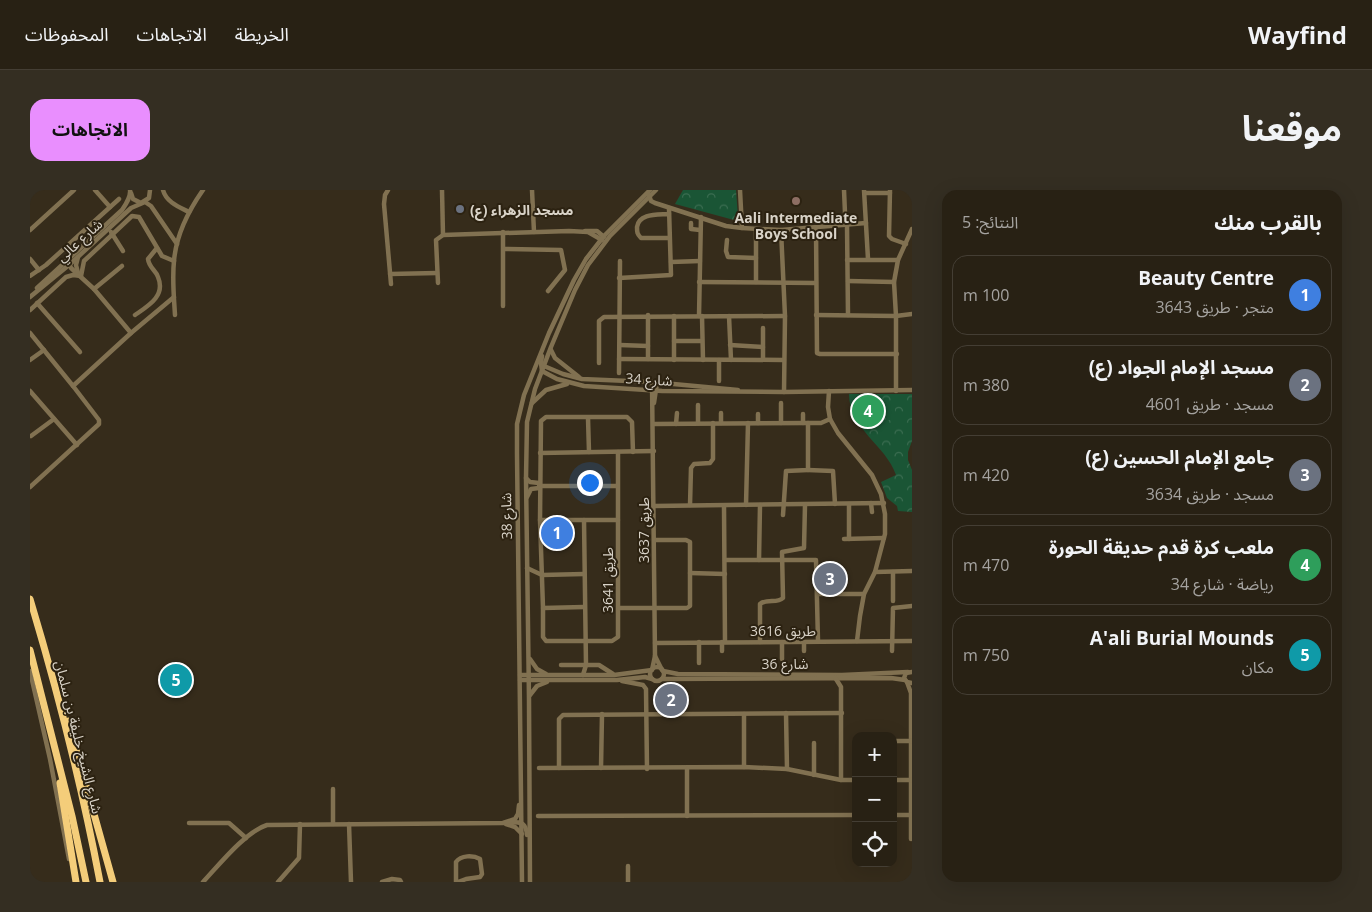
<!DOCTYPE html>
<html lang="ar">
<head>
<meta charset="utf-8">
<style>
	body { margin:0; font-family:"Open Sans","Noto Sans Arabic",sans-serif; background:#342e22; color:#f1f3f6; direction:rtl }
	.controls { position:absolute; right:15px; bottom:15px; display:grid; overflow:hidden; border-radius:10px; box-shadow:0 5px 20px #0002 }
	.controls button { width:45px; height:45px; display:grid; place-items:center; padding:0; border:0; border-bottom:1px solid #443e34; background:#282114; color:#f1f3f6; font:25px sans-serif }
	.you { position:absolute; left:559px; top:292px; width:18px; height:18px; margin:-12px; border:4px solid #fff; border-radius:50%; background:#1a73e8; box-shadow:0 0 0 8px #1a73e833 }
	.badge { display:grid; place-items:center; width:32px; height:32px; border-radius:50%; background:#e98efe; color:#fff; font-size:16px; font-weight:700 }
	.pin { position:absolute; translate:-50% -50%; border:2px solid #fff; box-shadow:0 1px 5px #0006 }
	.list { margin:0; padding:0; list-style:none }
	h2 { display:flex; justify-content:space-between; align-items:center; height:65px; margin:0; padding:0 20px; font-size:21px }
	h2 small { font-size:16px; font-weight:400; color:#a5a3a0 }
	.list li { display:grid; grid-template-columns:32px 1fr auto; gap:15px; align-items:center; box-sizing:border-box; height:80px; margin:0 10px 10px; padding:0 10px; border:1px solid #443e34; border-radius:15px }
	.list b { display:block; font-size:19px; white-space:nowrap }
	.list p { margin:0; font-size:16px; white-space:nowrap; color:#a5a3a0 }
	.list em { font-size:16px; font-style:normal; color:#a5a3a0 }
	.icon { flex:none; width:28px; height:28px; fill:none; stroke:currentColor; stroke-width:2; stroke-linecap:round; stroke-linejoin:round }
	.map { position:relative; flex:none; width:882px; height:692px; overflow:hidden; direction:ltr; border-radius:15px }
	header { display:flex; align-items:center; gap:30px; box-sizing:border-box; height:70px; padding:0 25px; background:#282114; border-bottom:1px solid #443e34 }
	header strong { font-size:24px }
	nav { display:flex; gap:28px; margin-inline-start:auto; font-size:18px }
	.intro { display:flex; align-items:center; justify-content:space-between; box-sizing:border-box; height:120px; padding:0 30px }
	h1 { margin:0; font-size:35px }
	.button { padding:12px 22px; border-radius:15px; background:#e98efe; color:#111; font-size:18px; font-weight:700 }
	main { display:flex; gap:30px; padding:0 30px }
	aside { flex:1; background:#282114; border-radius:15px; box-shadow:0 5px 20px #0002 }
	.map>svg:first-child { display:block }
</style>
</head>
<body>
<header>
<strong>Wayfind</strong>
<nav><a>الخريطة</a><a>الاتجاهات</a><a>المحفوظات</a></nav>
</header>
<div class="intro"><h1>موقعنا</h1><a class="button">الاتجاهات</a></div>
<main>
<aside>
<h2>بالقرب منك<small>النتائج: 5</small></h2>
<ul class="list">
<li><span class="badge" style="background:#3f7fe0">1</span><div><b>Beauty Centre</b><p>متجر · طريق 3643</p></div><em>100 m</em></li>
<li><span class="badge" style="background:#6b7280">2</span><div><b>مسجد الإمام الجواد (ع)</b><p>مسجد · طريق 4601</p></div><em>380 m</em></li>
<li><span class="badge" style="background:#6b7280">3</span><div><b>جامع الإمام الحسين (ع)</b><p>مسجد · طريق 3634</p></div><em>420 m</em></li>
<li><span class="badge" style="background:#2e9e5b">4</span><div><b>ملعب كرة قدم حديقة الحورة</b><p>رياضة · شارع 34</p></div><em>470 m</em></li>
<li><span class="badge" style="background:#0f9aa8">5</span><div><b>A'ali Burial Mounds</b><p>مكان</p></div><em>750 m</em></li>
</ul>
</aside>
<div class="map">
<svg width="882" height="692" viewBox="0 0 882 692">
	<defs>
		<pattern id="park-crowns" width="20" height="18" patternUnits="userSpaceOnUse" patternTransform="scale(1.25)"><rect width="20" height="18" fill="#1a5535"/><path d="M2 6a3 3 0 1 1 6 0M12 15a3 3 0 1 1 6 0" fill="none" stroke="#3b6d51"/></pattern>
	</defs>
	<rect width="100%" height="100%" fill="#362c1b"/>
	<g fill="url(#park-crowns)">
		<path d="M653 0H706L708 27 704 30 645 14Z"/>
		<path d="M819 204H882V251L878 262V270L882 280V322L868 321 867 316 857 308 851 292 866 285C856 255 819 239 819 204Z"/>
	</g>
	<g fill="#1a5535">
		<path d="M833 211H844V231H832Z"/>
		<rect x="856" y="213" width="9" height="17"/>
	</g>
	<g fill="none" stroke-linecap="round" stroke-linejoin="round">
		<g stroke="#817151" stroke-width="4.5">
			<path d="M65 0 80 17"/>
			<path d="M133 0C136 12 149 17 159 22"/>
			<path d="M358 0 355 5 354 14 361 94"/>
			<path d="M412 0 413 45"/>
			<path d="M502 0 504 42"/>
			<path d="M710 0 712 38"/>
			<path d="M814 0 815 23"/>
			<path d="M834 0 838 69"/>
			<path d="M860 0 859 46 862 49 876 54"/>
			<path d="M101 3 103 9 111 13 119 8 120 0"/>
			<path d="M835 3H860"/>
			<path d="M619 5 621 11 625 13 696 36 712 38 751 40 836 33"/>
			<path d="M639 24C628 25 609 23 607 37 607 42 607 44 611 48H639"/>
			<path d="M661 33V39L670 40"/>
			<path d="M817 35 818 125"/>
			<path d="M786 37 787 163 790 164H867"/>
			<path d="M726 39V92"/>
			<path d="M0 40 44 0"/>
			<path d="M751 40 755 126 754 202"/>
			<path d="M555 41H567L574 47"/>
			<path d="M81 42 93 61"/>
			<path d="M473 42V116"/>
			<path d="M697 50 696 61 698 67 726 68"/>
			<path d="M474 59 531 60 535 80 518 101"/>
			<path d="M0 69 9 80"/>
			<path d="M817 70H868"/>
			<path d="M641 72 670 71"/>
			<path d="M39 73 41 78 64 99 101 143"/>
			<path d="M48 83 46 75 48 67"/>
			<path d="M360 84 407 83"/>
			<path d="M0 86 16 75 89 9"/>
			<path d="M589 88 641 85 639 18"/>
			<path d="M818 91 864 92"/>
			<path d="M669 92 786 93"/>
			<path d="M408 93 406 50 413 45 539 41 558 42 572 50"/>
			<path d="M7 98 92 20C96 14 101 7 100 0"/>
			<path d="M64 99 92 76"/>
			<path d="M0 107 39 75 101 18 115 12 121 16 147 54"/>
			<path d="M7 113 50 162"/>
			<path d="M0 120 36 87 43 85 51 86 54 71 102 26 109 27 132 66 144 71"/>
			<path d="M105 125C118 116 136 106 128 87 126 80 119 78 118 69L127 58"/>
			<path d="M145 125C144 108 142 89 144 71 146 46 159 20 173 0"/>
			<path d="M786 125 866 126 882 124"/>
			<path d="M644 126V170"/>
			<path d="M669 126 671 27"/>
			<path d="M672 126 673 170"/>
			<path d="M699 126 701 170"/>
			<path d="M733 138V169"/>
			<path d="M0 143 43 196 69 230V234L0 297"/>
			<path d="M644 151H672"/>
			<path d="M590 155 618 156"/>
			<path d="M700 155 733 157"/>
			<path d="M521 160 525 168 549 187"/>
			<path d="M512 166 511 173 512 181 527 189 554 196 632 201 754 202 882 200"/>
			<path d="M589 169 754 170"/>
			<path d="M618 169V125"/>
			<path d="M0 170 14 160"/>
			<path d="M689 170V191"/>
			<path d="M569 173V131L574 127 755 126"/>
			<path d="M514 176 533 184 552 189 622 192 708 200"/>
			<path d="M589 183 590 71"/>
			<path d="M43 196 101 143 144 107"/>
			<path d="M0 201 47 255"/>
			<path d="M799 201 798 217 800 229 808 243 842 285 851 304 855 324V344L845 382 834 404 830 426 827 451"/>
			<path d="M866 201V126L864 92 868 70 882 39"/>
			<path d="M502 213 516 200 537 194"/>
			<path d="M624 213 627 193"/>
			<path d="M751 213V233"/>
			<path d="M728 224V233"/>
			<path d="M558 228 559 262"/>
			<path d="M668 233V215"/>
			<path d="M691 233V223"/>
			<path d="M773 233V224"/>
			<path d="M624 234 778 233H791L800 229"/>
			<path d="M646 234 647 223"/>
			<path d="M1 246 24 229"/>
			<path d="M510 263 624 261"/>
			<path d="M778 280 803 281 805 314"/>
			<path d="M496 288 500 292 509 293"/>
			<path d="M509 296H587"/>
			<path d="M497 307 501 299 509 298"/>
			<path d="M841 313 842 322"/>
			<path d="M819 314V349"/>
			<path d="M660 315 661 278 664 274 680 273 683 269V233"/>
			<path d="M716 315 718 233"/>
			<path d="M624 316 854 313"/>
			<path d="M694 316 695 452"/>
			<path d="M753 325 756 281 778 280V233"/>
			<path d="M510 330 513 418 554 417"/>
			<path d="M554 330H510L511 231 516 227H597L602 232 603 262"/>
			<path d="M814 349 854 348"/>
			<path d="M695 370H786L788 451"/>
			<path d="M729 370 730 315"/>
			<path d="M497 378 512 385 554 384"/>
			<path d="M845 382 882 381"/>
			<path d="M863 382V411"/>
			<path d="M660 383 695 384"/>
			<path d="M788 404H834"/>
			<path d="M513 418V447L516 451H582L588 447V262"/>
			<path d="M589 418H657L660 416V352L656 350H625"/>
			<path d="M669 452V473"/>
			<path d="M692 452V461"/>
			<path d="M730 452V414C737 408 747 414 753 408L752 362 774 358 775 315"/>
			<path d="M774 452V461"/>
			<path d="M625 453 882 451"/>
			<path d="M862 461 863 418 882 416"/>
			<path d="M625 466 632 480"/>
			<path d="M500 469 507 479 516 484"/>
			<path d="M752 469V452"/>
			<path d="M531 475H569L583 484"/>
			<circle cx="627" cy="484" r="7"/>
			<path d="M0 481 20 569 39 669"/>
			<path d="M633 481 648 484 812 485 878 482"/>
			<path d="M882 482 876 483 874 488 877 492 882 493"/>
			<path d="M490 485H584L622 480 625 466 622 192"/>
			<path d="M553 485 556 475 554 330H588"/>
			<path d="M632 489 861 488 875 490"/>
			<path d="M806 489 811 497V590"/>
			<path d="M490 490H587L615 487 622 489"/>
			<path d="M592 491 613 495 616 499 617 579"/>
			<path d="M877 492 881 503V649"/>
			<path d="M500 505 507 496 517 492"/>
			<path d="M756 523 757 579"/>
			<path d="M714 524V577"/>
			<path d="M863 551H881"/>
			<path d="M509 578 714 577 757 579 811 590H826"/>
			<path d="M529 578V529L533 525 812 523"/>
			<path d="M571 578 572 524"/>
			<path d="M657 579V626"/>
			<path d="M784 585V553"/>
			<path d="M863 590H881"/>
			<path d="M303 599V634"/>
			<path d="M863 625H881"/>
			<path d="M508 626 826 625"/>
			<path d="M481 632C492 632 496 633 497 645"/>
			<path d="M159 633H199L216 648"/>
			<path d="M319 634 321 692"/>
			<path d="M476 634 485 637 492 644"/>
			<path d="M598 676V692"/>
			<path d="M173 692C189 675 215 642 237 635L473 633 485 629 488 624 489 615"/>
			<path d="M248 692 269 668 270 634"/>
			<path d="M352 692 362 689 370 690 371 692"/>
			<path d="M426 692V672C431 665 443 665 450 669L452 684 450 687 436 689 428 692"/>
			<path d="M492 692 487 264V234L494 205 519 143 544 90 556 69 574 46 620 0"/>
			<path d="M500 692 499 509 496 288 497 232 505 199 521 157 545 100 558 75 580 46 626 0"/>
		</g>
		<g stroke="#f4cd7a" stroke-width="7">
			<path d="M0 409C28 502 52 597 70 692"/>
			<path d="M0 460 42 626 56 692"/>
			<path d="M38 531 83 692"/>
			<path d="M30 593 46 692"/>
		</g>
	</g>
	<circle fill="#8d6e63" stroke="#2c2211" stroke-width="2" cx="766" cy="11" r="5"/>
	<circle fill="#6b7280" stroke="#2c2211" stroke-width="2" cx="430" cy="19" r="5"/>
	<g text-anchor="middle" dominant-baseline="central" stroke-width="4" stroke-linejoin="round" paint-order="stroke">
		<g font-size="14" font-weight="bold" fill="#d9d3c8" stroke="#2c2211" text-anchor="start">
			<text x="440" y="19">مسجد الزهراء (ع)</text>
			<text x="766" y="27" text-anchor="middle">Aali Intermediate<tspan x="766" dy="16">Boys School</tspan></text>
		</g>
		<g font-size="14" fill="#d9d3c8" stroke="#2c2211">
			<text transform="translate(49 50) rotate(-42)">شارع عالي</text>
			<text transform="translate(619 189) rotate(3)">شارع 34</text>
			<text transform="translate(476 326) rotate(-91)">شارع 38</text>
			<text transform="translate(613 340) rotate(-90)">طريق 3637</text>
			<text transform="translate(577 390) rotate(-90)">طريق 3641</text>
			<text x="753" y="440">طريق 3616</text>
			<text x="755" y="473">شارع 36</text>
			<text transform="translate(49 547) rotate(76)">شارع الشيخ خليفة بن سلمان</text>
		</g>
	</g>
</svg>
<div class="controls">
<button>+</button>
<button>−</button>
<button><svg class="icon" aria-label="locate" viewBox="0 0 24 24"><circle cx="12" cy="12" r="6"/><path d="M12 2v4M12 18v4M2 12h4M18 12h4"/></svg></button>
</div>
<div class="you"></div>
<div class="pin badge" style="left:527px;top:343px;background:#3f7fe0">1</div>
<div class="pin badge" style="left:641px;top:510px;background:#6b7280">2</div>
<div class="pin badge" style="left:800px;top:389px;background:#6b7280">3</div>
<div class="pin badge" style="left:838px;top:221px;background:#2e9e5b">4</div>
<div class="pin badge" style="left:146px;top:490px;background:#0f9aa8">5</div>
</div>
</main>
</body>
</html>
